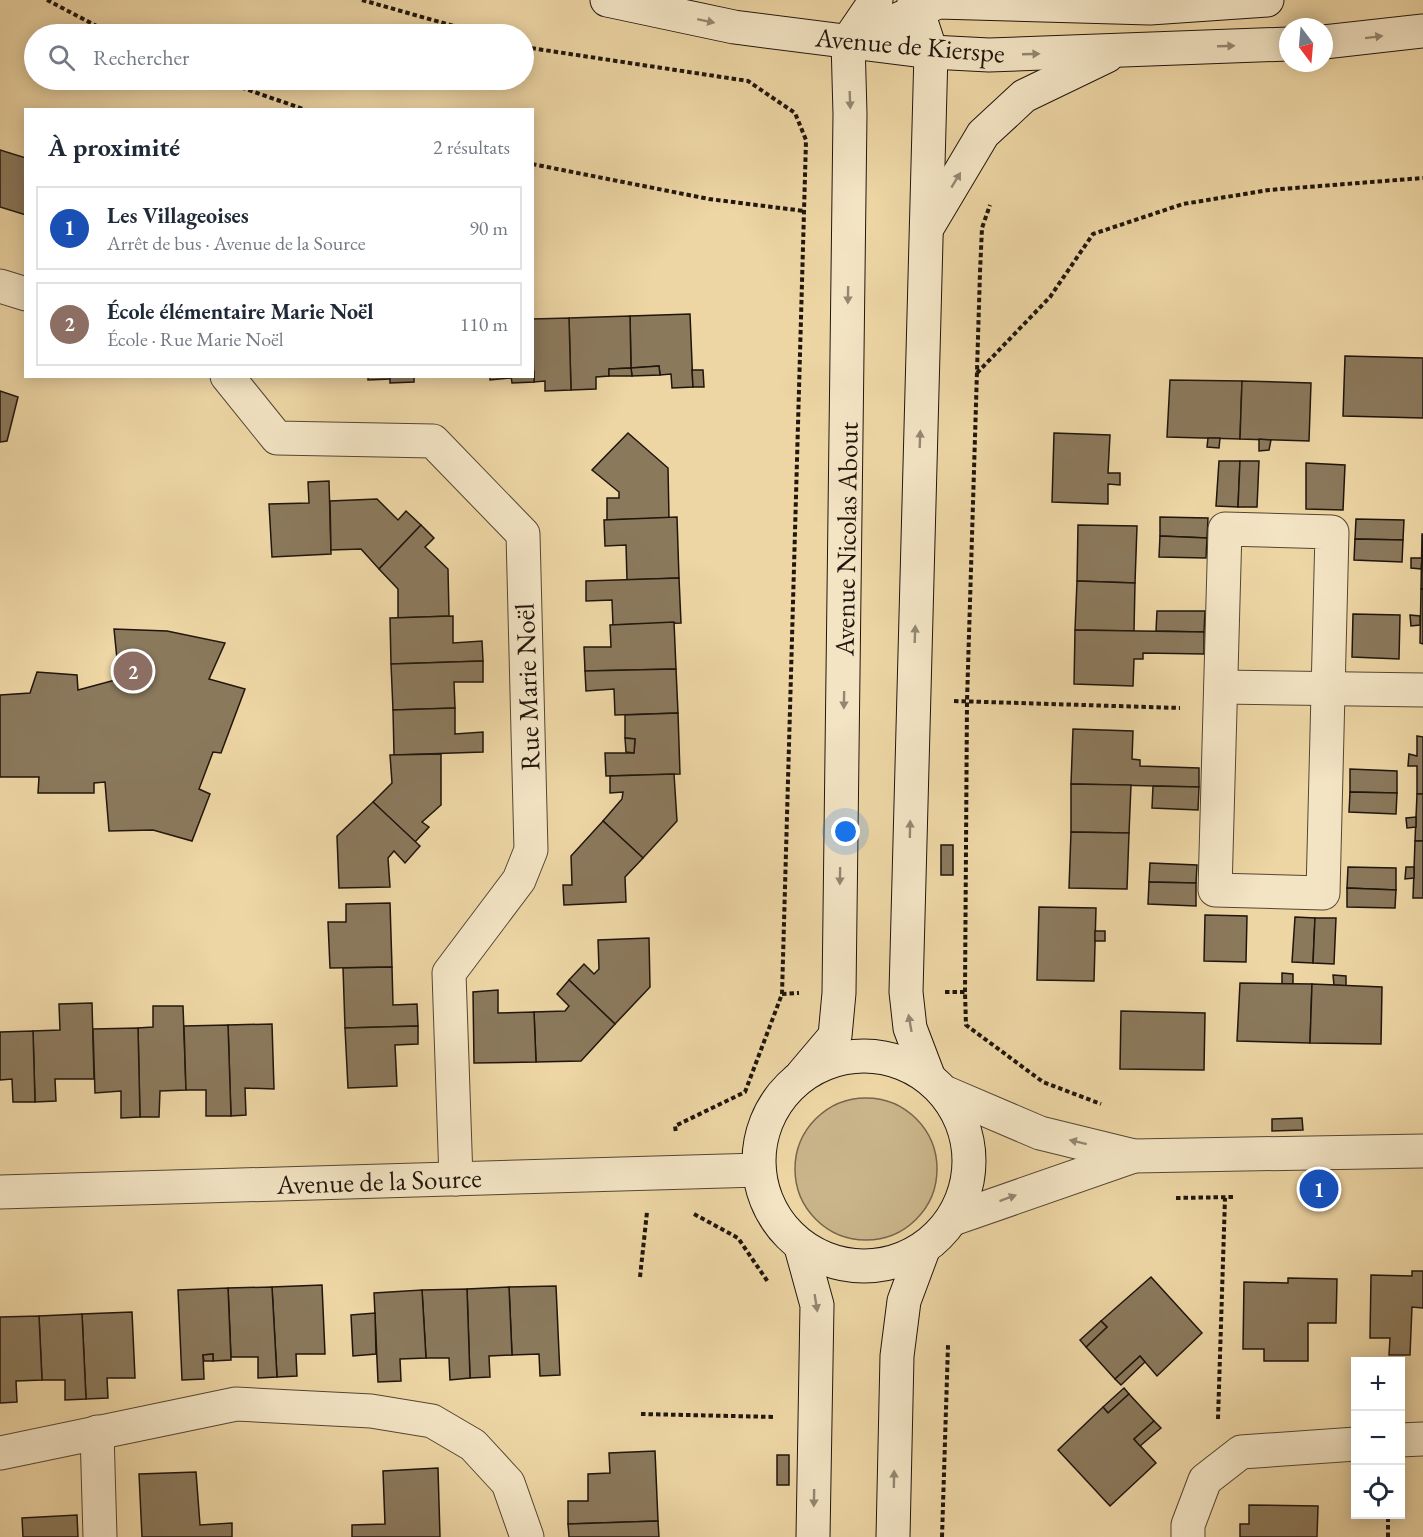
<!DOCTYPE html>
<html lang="fr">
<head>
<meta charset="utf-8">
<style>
	body { margin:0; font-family:"EB Garamond",serif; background:#f6f6f7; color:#1f2937 }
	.controls { position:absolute; right:18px; bottom:18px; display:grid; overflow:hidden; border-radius:0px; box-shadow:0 3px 15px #0003 }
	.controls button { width:54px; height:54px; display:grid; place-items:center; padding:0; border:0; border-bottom:2px solid #e0e1e3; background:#fff; color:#1f2937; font:30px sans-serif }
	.compass { position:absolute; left:1279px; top:18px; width:54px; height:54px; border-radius:50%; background:#fff; box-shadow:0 3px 15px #0003; rotate:164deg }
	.you { position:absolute; left:846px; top:832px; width:21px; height:21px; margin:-15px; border:4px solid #fff; border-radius:50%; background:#1a73e8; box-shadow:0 0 0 9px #1a73e833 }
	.badge { display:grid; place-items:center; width:39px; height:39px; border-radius:50%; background:#d93025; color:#fff; font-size:20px; font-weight:700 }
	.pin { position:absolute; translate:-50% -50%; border:3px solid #fff; box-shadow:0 2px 6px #0006 }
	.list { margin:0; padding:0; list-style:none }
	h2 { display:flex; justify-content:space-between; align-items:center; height:78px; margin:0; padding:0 24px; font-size:26px }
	h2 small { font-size:20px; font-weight:400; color:#747a83 }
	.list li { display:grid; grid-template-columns:39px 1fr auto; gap:18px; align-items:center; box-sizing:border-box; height:84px; margin:0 12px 12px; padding:0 12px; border:2px solid #e0e1e3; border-radius:0px }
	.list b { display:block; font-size:22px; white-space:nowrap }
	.list p { margin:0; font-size:20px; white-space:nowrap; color:#747a83 }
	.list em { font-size:20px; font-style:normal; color:#747a83 }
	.icon { flex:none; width:33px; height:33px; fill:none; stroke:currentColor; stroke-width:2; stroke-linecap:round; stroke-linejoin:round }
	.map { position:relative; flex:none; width:1423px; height:1537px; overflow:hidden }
	.search { position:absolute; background:#fff; box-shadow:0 3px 15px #0003; left:24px; top:24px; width:510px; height:66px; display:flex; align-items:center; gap:15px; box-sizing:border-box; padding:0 21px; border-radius:33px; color:#747a83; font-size:22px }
	.panel { position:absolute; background:#fff; box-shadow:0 3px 15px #0003; left:24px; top:108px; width:510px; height:270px; border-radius:0px }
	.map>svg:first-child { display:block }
</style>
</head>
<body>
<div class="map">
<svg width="1423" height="1537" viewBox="0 0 1423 1537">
	<rect width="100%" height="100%" fill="#edd5a4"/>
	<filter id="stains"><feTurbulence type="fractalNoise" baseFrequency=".00333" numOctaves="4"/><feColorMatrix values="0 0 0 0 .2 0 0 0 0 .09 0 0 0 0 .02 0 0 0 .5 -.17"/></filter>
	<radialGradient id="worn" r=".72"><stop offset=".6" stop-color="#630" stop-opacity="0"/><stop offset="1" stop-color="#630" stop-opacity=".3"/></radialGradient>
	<circle fill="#cab58a" stroke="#75664c" stroke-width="1.5" cx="866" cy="1169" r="71"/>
	<g fill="#8b795c" stroke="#20160d" stroke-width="1.5">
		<path d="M0 150 26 158V215L0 207Z"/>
		<path d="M690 314 693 387 672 388 671 374 660 375 659 366 631 368 630 316Z"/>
		<path d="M630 316 631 368 609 369V376L596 377V389L571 390 569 318Z"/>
		<path d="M569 318 571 390 545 391V381L534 382 532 319Z"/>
		<path d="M1345 356 1423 358V418L1343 416Z"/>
		<path d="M659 366 660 375 632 376 631 368Z"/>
		<path d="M631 368 632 376H609V369Z"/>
		<path d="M692 370H703L704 387H693Z"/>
		<path d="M534 371V382L512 383 511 376H532Z"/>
		<path d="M368 376H390V379L368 380Z"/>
		<path d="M390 376H414V382L390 383Z"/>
		<path d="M490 376H511V378L490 380Z"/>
		<path d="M1170 380 1242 381 1240 439 1167 437Z"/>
		<path d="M1242 381 1311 383 1309 441 1240 439Z"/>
		<path d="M0 391 18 397 7 441 0 442Z"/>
		<path d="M628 433 668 468 669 518 607 520V498H619V492L592 470Z"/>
		<path d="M1054 433 1110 435 1108 473H1120V485L1108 484V504L1052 502Z"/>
		<path d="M1208 438H1220L1219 448 1207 447Z"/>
		<path d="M1259 439 1271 440 1269 450 1259 451Z"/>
		<path d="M1219 461H1240L1238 507 1216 506Z"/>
		<path d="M1240 461H1259L1257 507H1238Z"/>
		<path d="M1306 463 1345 465 1343 510 1306 509Z"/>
		<path d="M329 481 331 554 272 557 269 504 309 503 308 482Z"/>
		<path d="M377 499 398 520 406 511 421 525 379 569 361 549 331 550 330 501Z"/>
		<path d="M677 517 679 578 627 580 626 545 605 546 604 520Z"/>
		<path d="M1160 517 1208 518 1207 538 1160 536Z"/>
		<path d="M1356 519 1404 520 1403 540 1355 539Z"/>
		<path d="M421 525 434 538 425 547 448 569 449 616 398 618V589L379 569Z"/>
		<path d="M1078 525 1137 526 1135 583 1077 581Z"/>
		<path d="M1422 534H1423V589H1421Z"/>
		<path d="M1160 536 1207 538 1206 558 1159 557Z"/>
		<path d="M1355 539 1403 540 1402 562 1354 560Z"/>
		<path d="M1411 558H1422L1421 569 1411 568Z"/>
		<path d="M679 578 681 623 613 625 612 600 586 601V581Z"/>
		<path d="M1077 581 1135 583 1134 631 1075 630Z"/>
		<path d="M1421 589H1423V644L1420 643Z"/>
		<path d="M1157 611H1205L1204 632 1156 631Z"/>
		<path d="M1353 614 1400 615 1399 659 1352 657Z"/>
		<path d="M1410 615 1420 616V625L1411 626Z"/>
		<path d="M453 616V643L482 641 483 661 391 664 390 618Z"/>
		<path d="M674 622 676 669 585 671 584 647H611L610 625Z"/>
		<path d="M114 629 167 631 225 643 209 679 245 689 221 753 213 752 199 789 210 794 192 841 153 830 109 831 105 782 94 783V793H38L39 777H0V695L30 693 37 672 77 675 78 690 119 679Z"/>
		<path d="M1075 630 1204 632V654L1143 653V659H1134L1133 686 1074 684Z"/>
		<path d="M483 661V682H454L455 708 393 710 391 664Z"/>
		<path d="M676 669 678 713 615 715 614 689 586 691 585 671Z"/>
		<path d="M455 708V734L483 732V752L394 755 393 710Z"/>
		<path d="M678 713 680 774 606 776 605 753H634L635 739 625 738V715Z"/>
		<path d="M1073 729 1133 731 1132 759 1140 760V766L1199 768V787L1071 784Z"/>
		<path d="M1417 736 1423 737V794H1417V766H1408L1409 754 1417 756Z"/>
		<path d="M625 738 635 739 634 753 626 752Z"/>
		<path d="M441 754V805L422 822 429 827 415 842 373 802 392 783 390 755Z"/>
		<path d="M1350 769 1397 771V793L1350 792Z"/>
		<path d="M674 774 677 821 643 858 603 821 622 799 623 792 610 793V776Z"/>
		<path d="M1071 784 1131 785 1129 833 1071 832Z"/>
		<path d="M1153 786 1199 787 1198 810 1152 808Z"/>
		<path d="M1350 792 1397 793 1396 814 1349 812Z"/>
		<path d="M1417 794H1423V841H1415Z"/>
		<path d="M373 802 420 846 405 863 394 851 388 858 390 887 339 888 337 836Z"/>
		<path d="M1416 817V827L1407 828 1406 818Z"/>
		<path d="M603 821 643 858 625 877 626 902 564 905 563 885H572L571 856Z"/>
		<path d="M1071 832 1129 833 1127 889 1069 888Z"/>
		<path d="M1415 841H1423V898H1413Z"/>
		<rect x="941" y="845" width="12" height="30"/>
		<path d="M1150 863 1197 865 1196 883 1149 882Z"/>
		<path d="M1348 867 1396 868V890L1347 888Z"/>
		<path d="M1406 867H1414V878L1405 879Z"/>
		<path d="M1149 882 1196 883V906L1148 904Z"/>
		<path d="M1347 888 1396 890 1395 908 1347 907Z"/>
		<path d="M390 903 392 967 330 968 328 922H346V904Z"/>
		<path d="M1039 907 1096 908 1094 981 1037 980Z"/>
		<path d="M1205 915 1247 916 1246 962 1204 961Z"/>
		<path d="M1295 917 1315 918 1313 963 1292 962Z"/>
		<path d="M1315 918H1336L1334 964 1313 963Z"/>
		<rect x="1095" y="931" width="10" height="10"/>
		<path d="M649 938 650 987 615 1024 569 980 584 964 594 974 599 969 598 940Z"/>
		<path d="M392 967 393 1005 417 1004 418 1026 345 1028 343 968Z"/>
		<path d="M1282 973 1293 974V984H1282Z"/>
		<path d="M1333 975 1346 976V986L1334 985Z"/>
		<path d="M569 980 615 1024 581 1061 536 1062 534 1012 565 1011 569 1006 557 994Z"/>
		<path d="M1240 983 1312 984 1310 1043 1237 1041Z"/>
		<path d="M1312 984 1382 987 1381 1044 1310 1043Z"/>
		<path d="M498 990V1013L534 1012 536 1062 474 1063 473 992Z"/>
		<path d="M92 1003 94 1079H55L56 1101 35 1102 33 1031 60 1030 59 1004Z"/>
		<path d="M153 1006H183L186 1090 160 1091 159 1117H140L138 1028 153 1027Z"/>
		<path d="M1121 1011 1205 1013 1204 1070 1120 1069Z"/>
		<path d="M272 1024 274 1089 245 1088 246 1115 231 1116 228 1025Z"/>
		<path d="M228 1025 231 1116H206V1090H186L184 1026Z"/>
		<path d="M418 1026V1044L395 1045 397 1086 348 1088 345 1028Z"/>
		<path d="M138 1028 140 1117 121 1118V1091L95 1093 93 1029Z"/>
		<path d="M33 1031 35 1102H13L12 1079 0 1080V1032Z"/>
		<path d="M1302 1118 1303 1130 1272 1131V1119Z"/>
		<path d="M1334 1182V1193L1303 1194V1183Z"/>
		<path d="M1412 1271H1423V1308L1412 1307 1410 1355H1389L1390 1338H1370L1371 1275 1412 1276Z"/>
		<path d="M1151 1277 1202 1333 1157 1376 1140 1356 1115 1379 1086 1347 1107 1327 1101 1321Z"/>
		<path d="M1288 1278 1337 1279 1336 1323H1308V1361H1264V1349H1243L1244 1282 1288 1283Z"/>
		<path d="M322 1285 325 1354H296L297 1376 277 1377 272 1287Z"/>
		<path d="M556 1286 560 1375 540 1376 539 1354 512 1355 509 1287Z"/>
		<path d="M272 1287 277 1377 258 1378V1357H231L228 1288Z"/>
		<path d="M509 1287 512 1355 489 1356 490 1377 470 1378 467 1289Z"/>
		<path d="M228 1288 231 1360 213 1361V1354L203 1355 204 1379 182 1380 178 1290Z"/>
		<path d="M467 1289 470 1378 450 1380 449 1358H426L422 1290Z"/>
		<path d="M422 1290 426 1358 400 1359 401 1381 378 1382 374 1293Z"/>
		<path d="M132 1312 135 1378H107L108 1398 86 1399 82 1314Z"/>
		<path d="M375 1313 376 1354 353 1356 351 1315Z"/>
		<path d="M82 1314 86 1399 65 1400V1380H42L39 1316Z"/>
		<path d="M39 1316 42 1380 16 1381 17 1402 0 1403V1317Z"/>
		<path d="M1101 1321 1107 1327 1086 1347 1080 1340Z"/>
		<path d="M213 1354V1361H204L203 1355Z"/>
		<path d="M1140 1356 1145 1362 1121 1385 1115 1379Z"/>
		<path d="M1124 1388 1129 1394 1108 1413 1103 1407Z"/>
		<path d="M1129 1394 1154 1421 1134 1439 1156 1463 1110 1506 1058 1450 1103 1407 1108 1413Z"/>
		<path d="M1154 1421 1161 1428 1140 1446 1134 1439Z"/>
		<path d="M655 1451 658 1521 568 1524V1501H588V1474L610 1473 609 1453Z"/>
		<rect x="777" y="1455" width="12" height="30"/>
		<path d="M438 1468 440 1537H352V1525L385 1524 383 1471Z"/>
		<path d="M196 1472 200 1525 232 1523V1537H142L139 1474Z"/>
		<path d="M1249 1505 1318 1506 1317 1537H1240V1524H1249Z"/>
		<path d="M77 1515 78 1537H23L22 1518Z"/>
		<path d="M658 1521 659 1537H569L568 1524Z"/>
	</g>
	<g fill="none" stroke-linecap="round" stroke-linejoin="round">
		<g stroke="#534633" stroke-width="35">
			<g id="minor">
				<path d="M0 286 26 294"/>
				<path d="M227 376 277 438 433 441 523 534 531 850 519 880 449 973 456 1179"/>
				<path d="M1225 529 1332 532 1323 893 1215 890Z"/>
				<path d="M1221 687 1423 690"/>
				<path d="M0 1192 759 1170"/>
				<path d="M97 1432 100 1537"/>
				<path d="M1400 1440 1423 1439"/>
				<path d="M0 1453 236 1404 371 1411 432 1421 473 1445 508 1483 527 1537"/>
				<path d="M1188 1537V1525L1205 1480 1241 1452 1356 1444"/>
			</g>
		</g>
		<g stroke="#534633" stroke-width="35">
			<g id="tertiary">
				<path d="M944 1092 1040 1133 1134 1156 1423 1151"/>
				<path d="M953 1219 1134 1156"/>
			</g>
		</g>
		<g stroke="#20160d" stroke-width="35">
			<g id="secondary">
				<path d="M607 0 734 27 931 52 989 55 1288 44"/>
				<path d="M914 0 931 52 906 992 910 1028 929 1078"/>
				<path d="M848 41 938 2 1150 8 1267 0"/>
				<path d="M1324 42 1423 31"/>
				<path d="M927 228 983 134 1024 96 1107 56"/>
				<circle cx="864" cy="1161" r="105"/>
				<path d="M802 1075 835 1036 839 993 850 114 848 41 876 0"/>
				<path d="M801 1247 817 1305 813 1537"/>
				<path d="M893 1537 897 1356 904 1301 923 1250"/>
			</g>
		</g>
		<g stroke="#20160d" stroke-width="4" stroke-dasharray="4.5 3" stroke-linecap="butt">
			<path d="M47 0 112 34"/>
			<path d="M362 0 482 34"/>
			<path d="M524 47 748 81 795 113 806 140 782 994 745 1092 675 1126 676 1133"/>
			<path d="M220 80 306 110"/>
			<path d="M532 164 709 199 804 211"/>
			<path d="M977 373 1050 297 1093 234 1183 204 1269 190 1423 178"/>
			<path d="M954 701 1180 708"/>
			<path d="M945 992H965L966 1025 1043 1082 1101 1104"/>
			<path d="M965 992 967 701 980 272 982 228 990 205"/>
			<path d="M782 994 799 993"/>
			<path d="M1176 1198 1234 1197"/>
			<path d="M694 1214 738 1238 768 1282"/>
			<path d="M640 1277 647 1212"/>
			<path d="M641 1414 775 1417"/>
			<path d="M1218 1419 1225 1198"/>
			<path d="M942 1537 948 1345"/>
			<path d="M1388 1537V1514"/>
		</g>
		<use href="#minor" stroke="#f3e4c4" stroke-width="33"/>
		<use href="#tertiary" stroke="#f3e4c4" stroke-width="33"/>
		<use href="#secondary" stroke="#f3e4c4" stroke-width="33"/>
	</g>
	<defs><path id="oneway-solid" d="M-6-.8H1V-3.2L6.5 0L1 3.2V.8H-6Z" transform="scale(1.5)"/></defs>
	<g fill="#948772">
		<use href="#oneway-solid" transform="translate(706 21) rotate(12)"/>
		<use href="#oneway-solid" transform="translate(1374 37) rotate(-7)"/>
		<use href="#oneway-solid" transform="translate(1226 46) rotate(-2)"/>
		<use href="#oneway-solid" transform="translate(1031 54) rotate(-2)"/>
		<use href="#oneway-solid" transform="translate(850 100) rotate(88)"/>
		<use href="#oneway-solid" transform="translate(956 180) rotate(-59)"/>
		<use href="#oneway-solid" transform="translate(848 295) rotate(91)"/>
		<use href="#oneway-solid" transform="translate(920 439) rotate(-88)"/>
		<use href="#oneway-solid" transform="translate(915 634) rotate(-88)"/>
		<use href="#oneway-solid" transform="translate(844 700) rotate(91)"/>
		<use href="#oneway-solid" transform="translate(910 829) rotate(-89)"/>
		<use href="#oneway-solid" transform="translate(840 876) rotate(91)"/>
		<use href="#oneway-solid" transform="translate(910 1023) rotate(-100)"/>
		<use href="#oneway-solid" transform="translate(1078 1142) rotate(-166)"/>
		<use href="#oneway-solid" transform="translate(1008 1198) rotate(-20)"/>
		<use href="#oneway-solid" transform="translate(816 1303) rotate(81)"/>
		<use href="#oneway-solid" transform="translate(894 1479) rotate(-89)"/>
		<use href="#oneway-solid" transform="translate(814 1498) rotate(91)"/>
	</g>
	<g text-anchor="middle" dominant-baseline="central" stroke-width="4.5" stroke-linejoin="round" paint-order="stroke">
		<g font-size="27" fill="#20160d" stroke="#f3e4c4">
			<text transform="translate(910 45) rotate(5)">Avenue de Kierspe</text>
			<text transform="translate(846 539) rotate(-89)">Avenue Nicolas About</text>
			<text transform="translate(527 687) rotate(-92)">Rue Marie Noël</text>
			<text transform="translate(379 1181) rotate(-2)">Avenue de la Source</text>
		</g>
	</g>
	<rect width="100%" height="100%" filter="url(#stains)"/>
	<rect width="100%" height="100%" fill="url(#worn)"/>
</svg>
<div class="controls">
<button>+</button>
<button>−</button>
<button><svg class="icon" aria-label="locate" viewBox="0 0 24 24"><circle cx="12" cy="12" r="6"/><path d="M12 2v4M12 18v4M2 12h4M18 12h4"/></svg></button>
</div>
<svg class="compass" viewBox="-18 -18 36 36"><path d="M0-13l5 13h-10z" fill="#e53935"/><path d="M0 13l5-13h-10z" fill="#747a83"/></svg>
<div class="you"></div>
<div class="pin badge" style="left:1319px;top:1189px;background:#1a4fb4">1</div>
<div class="pin badge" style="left:133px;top:671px;background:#8d6e63">2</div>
<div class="search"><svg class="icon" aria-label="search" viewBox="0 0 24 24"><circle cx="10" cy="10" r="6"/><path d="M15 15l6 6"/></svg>Rechercher</div>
<section class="panel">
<h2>À proximité<small>2 résultats</small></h2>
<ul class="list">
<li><span class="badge" style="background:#1a4fb4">1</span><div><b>Les Villageoises</b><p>Arrêt de bus · Avenue de la Source</p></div><em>90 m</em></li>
<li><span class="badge" style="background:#8d6e63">2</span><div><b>École élémentaire Marie Noël</b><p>École · Rue Marie Noël</p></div><em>110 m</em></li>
</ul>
</section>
</div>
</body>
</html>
